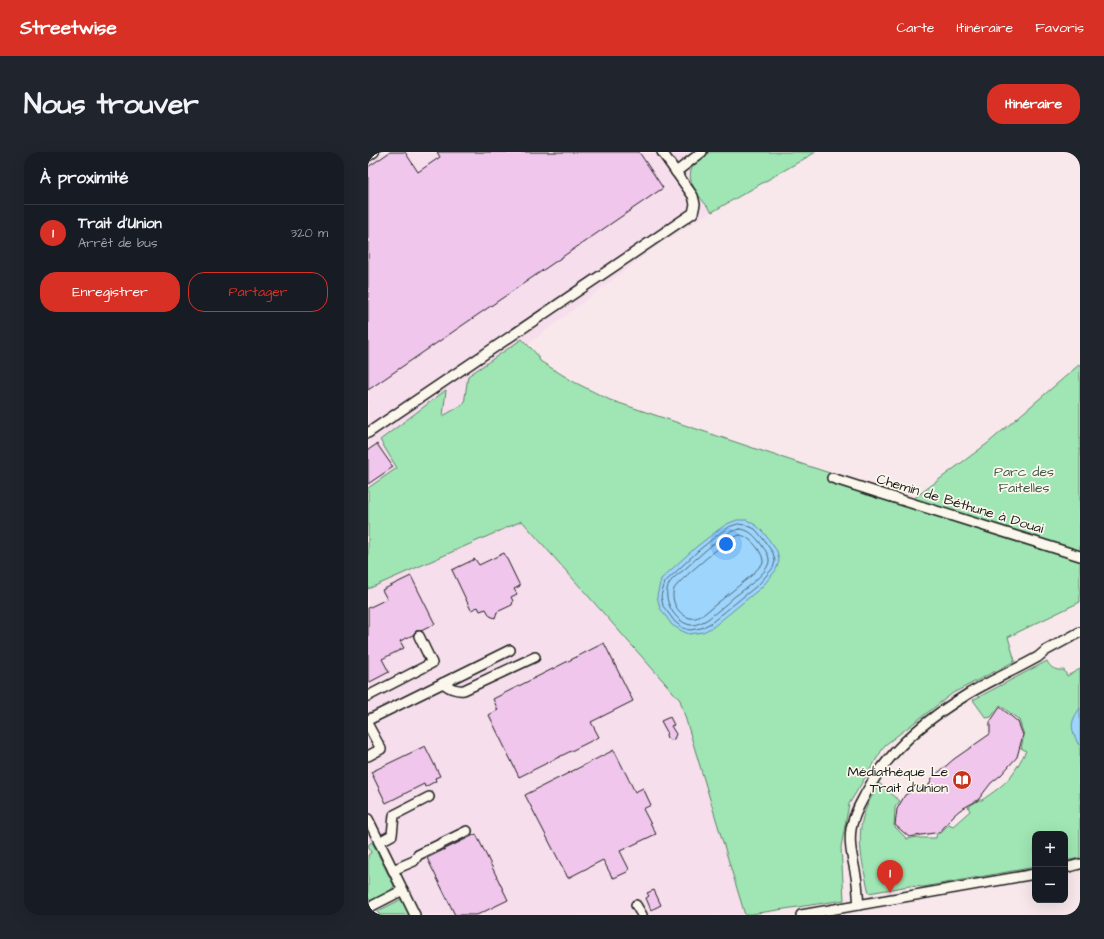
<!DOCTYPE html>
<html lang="fr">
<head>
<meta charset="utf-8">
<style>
	body { margin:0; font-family:"Architects Daughter",sans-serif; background:#20242c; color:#f1f3f6 }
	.controls { position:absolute; right:12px; bottom:12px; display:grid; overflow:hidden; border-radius:8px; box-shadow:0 4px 16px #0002 }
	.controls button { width:36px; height:36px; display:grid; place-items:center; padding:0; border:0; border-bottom:1px solid #363941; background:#171b24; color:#f1f3f6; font:20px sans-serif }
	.you { position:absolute; left:358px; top:392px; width:14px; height:14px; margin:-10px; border:3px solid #fff; border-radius:50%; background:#1a73e8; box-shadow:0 0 0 6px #1a73e833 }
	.badge { display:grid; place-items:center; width:26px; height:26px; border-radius:50%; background:#d93025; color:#fff; font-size:13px; font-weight:700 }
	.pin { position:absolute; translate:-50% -33px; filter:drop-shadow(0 1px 2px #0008) }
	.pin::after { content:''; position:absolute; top:21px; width:14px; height:12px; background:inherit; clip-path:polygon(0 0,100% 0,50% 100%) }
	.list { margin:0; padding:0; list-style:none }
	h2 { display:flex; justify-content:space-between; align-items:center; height:52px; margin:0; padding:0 16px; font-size:17px }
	h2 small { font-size:13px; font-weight:400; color:#9ea1a6 }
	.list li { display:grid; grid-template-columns:26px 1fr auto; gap:12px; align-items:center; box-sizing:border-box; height:56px; padding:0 16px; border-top:1px solid #363941 }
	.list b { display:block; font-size:15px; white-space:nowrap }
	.list p { margin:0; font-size:13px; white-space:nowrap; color:#9ea1a6 }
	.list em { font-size:13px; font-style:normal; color:#9ea1a6 }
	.actions { display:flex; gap:8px; padding:12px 16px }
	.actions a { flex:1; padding:9px 0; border:1px solid #d93025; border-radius:16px; text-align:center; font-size:14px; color:#d93025 }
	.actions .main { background:#d93025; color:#fff }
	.map { position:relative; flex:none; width:712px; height:763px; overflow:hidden; border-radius:16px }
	header { display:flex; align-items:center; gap:24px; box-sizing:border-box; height:56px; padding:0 20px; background:#d93025; color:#fff }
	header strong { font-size:19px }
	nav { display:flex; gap:22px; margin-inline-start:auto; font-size:14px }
	.intro { display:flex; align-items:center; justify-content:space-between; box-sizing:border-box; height:96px; padding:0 24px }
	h1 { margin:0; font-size:28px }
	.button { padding:10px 18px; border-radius:16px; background:#d93025; color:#fff; font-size:14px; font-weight:700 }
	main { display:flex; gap:24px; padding:0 24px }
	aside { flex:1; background:#171b24; border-radius:16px; box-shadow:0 4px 16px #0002 }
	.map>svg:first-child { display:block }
</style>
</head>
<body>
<header>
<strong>Streetwise</strong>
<nav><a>Carte</a><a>Itinéraire</a><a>Favoris</a></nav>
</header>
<div class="intro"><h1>Nous trouver</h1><a class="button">Itinéraire</a></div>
<main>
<aside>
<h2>À proximité<small></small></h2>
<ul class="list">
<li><span class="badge">1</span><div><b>Trait d'Union</b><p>Arrêt de bus</p></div><em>320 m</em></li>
</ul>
<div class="actions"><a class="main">Enregistrer</a><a>Partager</a></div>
</aside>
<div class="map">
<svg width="712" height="763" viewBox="0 0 712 763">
	<rect width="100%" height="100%" fill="#f8e8ec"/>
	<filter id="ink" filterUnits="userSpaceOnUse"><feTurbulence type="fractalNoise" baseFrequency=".025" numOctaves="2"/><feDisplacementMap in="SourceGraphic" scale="8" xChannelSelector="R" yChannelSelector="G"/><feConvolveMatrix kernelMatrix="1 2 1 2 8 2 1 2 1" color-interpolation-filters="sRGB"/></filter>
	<g filter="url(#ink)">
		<path fill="#f6deec" d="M0 0H448L351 55 293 91 159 193 78 283 312 548 377 763H0Z"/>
		<g fill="#9fe6b4" stroke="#5e8168">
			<path d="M341 0H448L344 60C334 47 314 29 326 12 329 8 336 4 341 0Z"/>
			<path d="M154 187C160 194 169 200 172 209L206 230 242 248 403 302 511 337 545 347 620 291 712 212V450L640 485 647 509 585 541 517 593 481 652 473 695 476 748 377 763 312 548 154 369 0 437V336L29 316 12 288 78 238 75 264 96 252 100 224Z"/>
			<path d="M679 509C682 516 688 519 696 518L699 524 712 517V706L697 709V682H667V715L555 735 541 734 501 741C495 715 487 685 497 659 500 649 507 640 511 631L532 649 527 655 526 674 539 687 550 685 552 686H568L569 681H572L581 672 585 674 602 659 600 655 611 648H614C624 641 635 634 643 624 649 616 653 608 658 599L653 596 656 583 651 568 632 553 623 565 618 566 605 548Z"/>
			<path d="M4 690 26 734 22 739 2 749 0 744V703L3 701 0 693Z"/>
			<path d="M34 747 41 763H11L10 759Z"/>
		</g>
		<g fill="#9dd5fc" stroke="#698ba2">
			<path d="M369 368H379L389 374 396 381 409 399 411 409 408 418 394 435 345 475 335 480 321 482 314 479 304 473 292 456 289 444 293 427 328 395 350 378 359 372Z"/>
			<path d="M712 556V593L710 592C703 575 701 572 712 556Z"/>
		</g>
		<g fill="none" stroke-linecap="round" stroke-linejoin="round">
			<g stroke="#506676" stroke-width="1">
				<path d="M370 372 378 373 387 377 393 384 405 401 407 409 405 416 391 432 343 471 333 476 322 478 315 476 307 470 295 454 293 444 297 430 331 398 352 381 361 375Z"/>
				<path d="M371 377C381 377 387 384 393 392 396 397 401 402 401 408 402 420 375 438 366 445 357 453 349 460 340 467 335 470 329 473 323 473 307 471 293 446 301 432 304 426 312 421 317 417 330 405 347 389 362 380 365 379 368 378 371 377Z"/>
				<path d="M372 383C382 384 396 401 395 411L384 423 336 462C332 465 327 467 322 466 310 463 302 448 306 437 309 430 358 389 366 385 367 385 371 383 372 383Z"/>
			</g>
		</g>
		<g fill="#f0c6ed" stroke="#1c1c1c">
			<path d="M22 0H37L50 20 72 5 69 0H271L295 36 0 238V15Z"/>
			<path d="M9 292 25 315 0 332V298Z"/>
			<path d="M136 401 152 434 146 437 149 442 143 445 145 449 144 453 129 460 127 466 122 464 118 457 112 459 110 455 103 458 84 418 107 407 111 413Z"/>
			<path d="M43 424 67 472 53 479H48L45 483 32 489 36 496 14 507 21 520 0 531V456L19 447 14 438Z"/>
			<path d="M236 491 265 549 223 570 231 585 151 625 121 563 130 558 125 547Z"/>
			<path d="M632 555 650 570 655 583 649 605 633 623 623 631 610 648 592 658 585 664 572 680 541 685 527 673 529 657 537 643 546 638 560 635 564 626 586 607 622 582V570Z"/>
			<path d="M302 565 306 573 303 574 308 582 306 587 303 588 299 586 298 583 299 580 293 569Z"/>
			<path d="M57 594 72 624 67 626 68 629 57 635 56 632 18 651 3 620Z"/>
			<path d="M246 598 267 640 275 636 283 653 275 657 288 682 252 699 261 717 259 720 246 726 244 725 235 708 200 726 157 643Z"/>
			<path d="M108 682 140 748 109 763H87L59 706Z"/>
			<path d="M286 738 293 753 283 758 278 746 281 744 279 741Z"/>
		</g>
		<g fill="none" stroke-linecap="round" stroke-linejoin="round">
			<g stroke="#1c1c1c" stroke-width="12">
				<g id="minor">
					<path d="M0 4 6 0"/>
					<path d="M308 20 334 0"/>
					<path d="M0 281 325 61 327 52 325 44 294 0"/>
					<path d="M464 326 511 341 712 404"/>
					<path d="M75 531C82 536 87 539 96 538L167 505"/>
					<path d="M0 544 64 511 51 484"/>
					<path d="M0 568 142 498"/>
					<path d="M0 573 13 597 0 604"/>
					<path d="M0 667 47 763"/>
					<path d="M11 690 24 683 26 663 61 645"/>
					<path d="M697 716 712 712"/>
					<path d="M25 718 46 709 50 703 99 679"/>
					<path d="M268 753 274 763"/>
					<path d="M491 753C490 746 490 739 489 731 487 713 480 696 483 677 485 664 492 652 498 641 520 599 560 566 600 542 622 529 647 518 670 505L677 499 712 480"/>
					<path d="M0 756 35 738"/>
					<path d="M433 763 667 722"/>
				</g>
			</g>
			<use href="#minor" stroke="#fbf7ec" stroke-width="9"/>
		</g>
	</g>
	<defs>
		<g id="library-disc" transform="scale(1)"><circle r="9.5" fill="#c8321e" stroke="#fbf7ec"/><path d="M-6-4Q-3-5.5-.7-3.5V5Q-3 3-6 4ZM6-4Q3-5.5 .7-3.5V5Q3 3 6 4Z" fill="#fff"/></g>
	</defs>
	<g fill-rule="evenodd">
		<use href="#library-disc" x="594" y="628"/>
	</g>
	<g text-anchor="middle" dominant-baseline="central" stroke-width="3.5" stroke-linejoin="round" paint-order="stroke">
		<g font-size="14" fill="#43594a" stroke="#fbf7ec">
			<text x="656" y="320">Parc des<tspan x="656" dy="16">Faitelles</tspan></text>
		</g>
		<g font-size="14" fill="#1c1c1c" stroke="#fbf7ec">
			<text transform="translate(592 352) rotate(17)">Chemin de Béthune à Douai</text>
		</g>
		<g font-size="14" fill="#1c1c1c" stroke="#fbf7ec" text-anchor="end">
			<text x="580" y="620">Médiathèque Le<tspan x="580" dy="16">Trait d'Union</tspan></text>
		</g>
	</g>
</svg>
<div class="controls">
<button>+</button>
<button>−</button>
</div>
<div class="you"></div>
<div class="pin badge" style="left:522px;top:741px">1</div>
</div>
</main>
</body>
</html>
